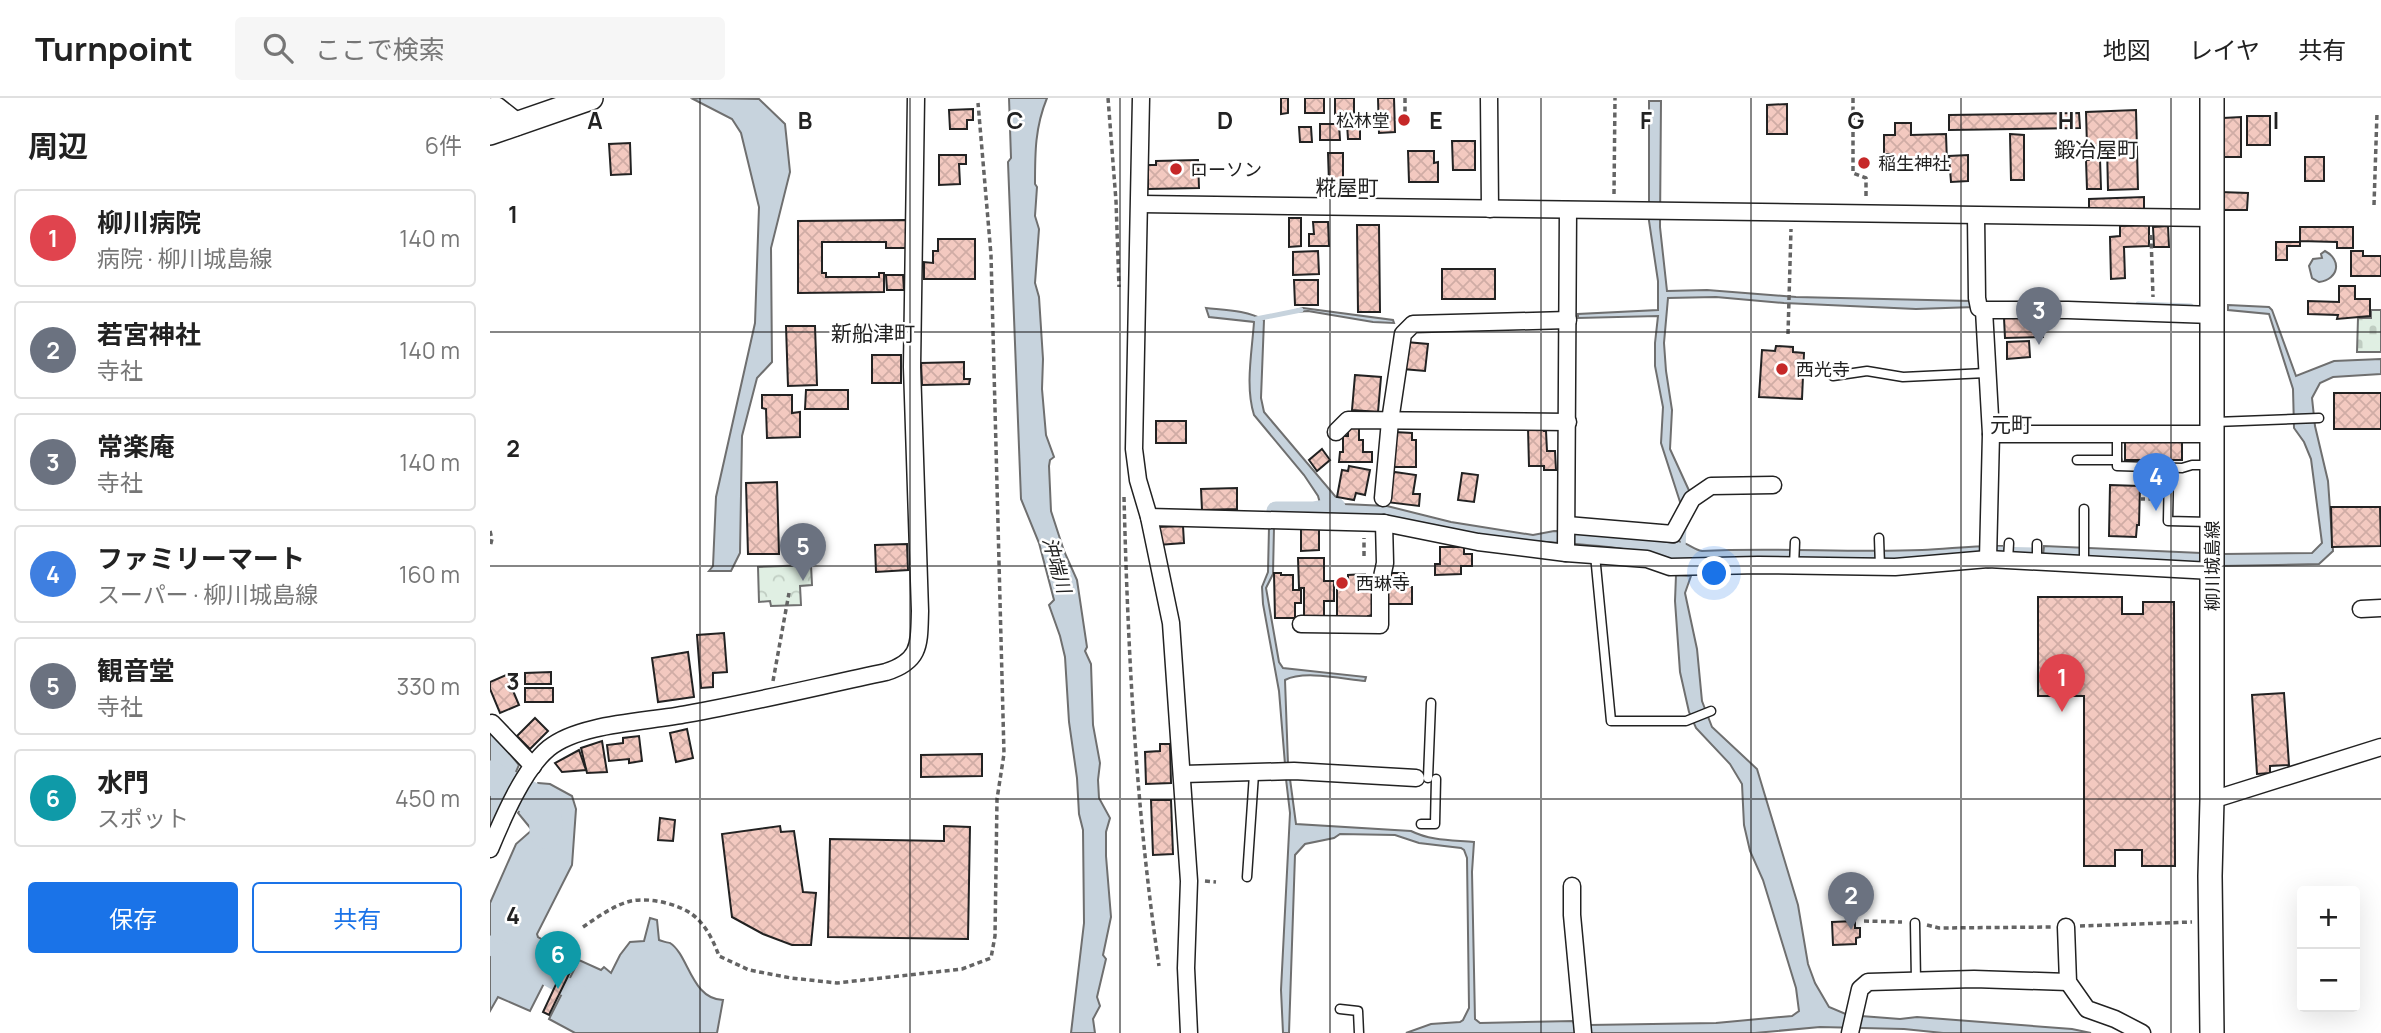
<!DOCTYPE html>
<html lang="ja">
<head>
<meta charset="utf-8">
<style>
	body { margin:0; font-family:Manrope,"Noto Sans JP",sans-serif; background:#f6f6f6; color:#222 }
	.controls { position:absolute; right:21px; bottom:21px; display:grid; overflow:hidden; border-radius:7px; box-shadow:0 7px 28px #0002 }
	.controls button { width:63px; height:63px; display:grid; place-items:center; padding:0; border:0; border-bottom:2px solid #e0e0e0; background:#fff; color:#222; font:35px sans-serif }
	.you { position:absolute; left:1225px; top:476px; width:24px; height:24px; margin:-18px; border:5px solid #fff; border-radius:50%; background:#1a73e8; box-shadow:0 0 0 10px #1a73e833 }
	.badge { display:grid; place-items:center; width:46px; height:46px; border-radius:50%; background:#1a73e8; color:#fff; font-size:23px; font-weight:700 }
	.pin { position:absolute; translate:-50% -58px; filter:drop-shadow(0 2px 4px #0008) }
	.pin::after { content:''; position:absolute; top:37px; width:24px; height:21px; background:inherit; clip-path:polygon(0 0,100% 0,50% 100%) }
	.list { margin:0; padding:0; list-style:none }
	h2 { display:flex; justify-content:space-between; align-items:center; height:91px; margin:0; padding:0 28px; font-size:30px }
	h2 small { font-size:23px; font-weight:400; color:#767676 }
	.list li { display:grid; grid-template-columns:46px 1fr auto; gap:21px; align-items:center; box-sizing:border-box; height:98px; margin:0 14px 14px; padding:0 14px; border:2px solid #e0e0e0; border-radius:7px }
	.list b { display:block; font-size:26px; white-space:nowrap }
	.list p { margin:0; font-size:23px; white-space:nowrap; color:#767676 }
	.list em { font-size:23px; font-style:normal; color:#767676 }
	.actions { display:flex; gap:14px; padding:21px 28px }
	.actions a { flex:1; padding:16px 0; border:2px solid #1a73e8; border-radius:7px; text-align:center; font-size:24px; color:#1a73e8 }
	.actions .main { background:#1a73e8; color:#fff }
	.icon { flex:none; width:38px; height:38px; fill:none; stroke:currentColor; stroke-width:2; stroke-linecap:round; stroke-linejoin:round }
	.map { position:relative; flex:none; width:1891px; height:935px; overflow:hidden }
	header { display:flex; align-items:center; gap:42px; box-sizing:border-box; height:98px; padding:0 35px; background:#fff; border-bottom:2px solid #e0e0e0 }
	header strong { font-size:33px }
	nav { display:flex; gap:38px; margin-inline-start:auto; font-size:24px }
	.search { width:490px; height:63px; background:#f6f6f6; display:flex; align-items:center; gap:18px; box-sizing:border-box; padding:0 24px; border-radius:7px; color:#767676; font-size:26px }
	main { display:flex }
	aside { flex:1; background:#fff }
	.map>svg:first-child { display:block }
</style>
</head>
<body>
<header>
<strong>Turnpoint</strong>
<div class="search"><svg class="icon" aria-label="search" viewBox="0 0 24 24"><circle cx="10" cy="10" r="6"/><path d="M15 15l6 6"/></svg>ここで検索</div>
<nav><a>地図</a><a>レイヤ</a><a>共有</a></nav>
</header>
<main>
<aside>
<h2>周辺<small>6件</small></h2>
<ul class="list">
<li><span class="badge" style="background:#e0444e">1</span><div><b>柳川病院</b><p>病院 · 柳川城島線</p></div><em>140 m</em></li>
<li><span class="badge" style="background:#6b7280">2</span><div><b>若宮神社</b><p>寺社</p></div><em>140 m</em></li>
<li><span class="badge" style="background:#6b7280">3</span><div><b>常楽庵</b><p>寺社</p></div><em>140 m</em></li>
<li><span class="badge" style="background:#3f7fe0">4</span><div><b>ファミリーマート</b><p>スーパー · 柳川城島線</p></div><em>160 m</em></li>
<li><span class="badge" style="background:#6b7280">5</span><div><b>観音堂</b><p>寺社</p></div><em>330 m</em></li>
<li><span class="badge" style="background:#0f9aa8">6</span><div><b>水門</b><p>スポット</p></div><em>450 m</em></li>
</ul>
<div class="actions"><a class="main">保存</a><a>共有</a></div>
</aside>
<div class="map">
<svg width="1891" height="935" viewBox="0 0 1891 935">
	<defs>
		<pattern id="forest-crowns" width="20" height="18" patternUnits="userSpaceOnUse" patternTransform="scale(1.75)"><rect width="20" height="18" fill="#e0efe3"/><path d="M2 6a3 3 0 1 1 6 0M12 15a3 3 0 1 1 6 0" fill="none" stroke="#c0cdc2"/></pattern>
		<pattern id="cemetery-stones" width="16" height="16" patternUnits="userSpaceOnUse" patternTransform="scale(1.75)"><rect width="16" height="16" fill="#e0efe3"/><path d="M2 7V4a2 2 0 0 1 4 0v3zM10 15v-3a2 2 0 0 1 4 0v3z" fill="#c0cdc2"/></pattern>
		<pattern id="building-cross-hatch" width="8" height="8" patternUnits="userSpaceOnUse" patternTransform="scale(1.75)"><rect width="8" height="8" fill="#f3c9c0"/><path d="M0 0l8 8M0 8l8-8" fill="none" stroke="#d0aca5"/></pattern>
	</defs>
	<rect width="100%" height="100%" fill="#fff"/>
	<path fill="url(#forest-crowns)" stroke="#6f6f6f" stroke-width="2" d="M321 467 322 487 310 488 311 507 281 508 280 503 269 504 268 469Z"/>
	<path fill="url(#cemetery-stones)" stroke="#6f6f6f" stroke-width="2" d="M1881 212H1891V254H1867L1868 220H1881Z"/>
	<g fill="#c7d3dd" stroke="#6f6f6f" stroke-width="2">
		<path d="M210 0 269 1 295 26 300 74 281 150 282 264 267 280 252 338 250 455 241 473H219L223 468 226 399 265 225 269 109 251 35 242 21 203 1Z"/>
		<path d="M519 0H557C545 29 545 55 545 86L547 89 545 118 549 131 545 185 549 199 553 261 552 291 556 337 564 359 560 362 559 368 561 413 574 453 587 482 597 549 595 553 601 566 603 627 610 665 608 682 609 700 620 720 616 734V758L621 819 613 857 616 861 607 899 610 908 603 921 605 935H581L594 825 593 732 589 716 587 680 579 624 575 559 570 538 559 507 564 502 549 445 531 401 518 64 521 60Z"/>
		<path d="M1159 3H1171L1170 129 1177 193 1217 192 1306 199 1481 203 1484 209 1426 211 1294 205 1226 199 1178 200 1174 245 1176 273 1182 312 1180 351 1202 399 1191 407 1171 345 1173 309 1165 268V245L1168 218 1088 220V216L1168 212V183L1159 123Z"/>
		<path d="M1835 153C1852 162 1849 181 1829 184L1822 180 1819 168 1823 161 1832 160 1831 156Z"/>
		<path d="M1738 207 1779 209 1782 212 1806 278 1844 263 1891 261V276L1843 279 1830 285 1822 300 1825 328 1838 383 1843 453 1829 466 1788 467 1731 468 1553 458 1554 448 1734 456 1822 455 1832 445 1821 361 1814 344 1804 330 1803 291 1779 216 1738 212Z"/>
		<path d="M716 210C735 212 757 212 774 222L771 300 774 314 850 404 854 406 897 408 961 424 1043 437 1064 433 1112 434 1184 445 1188 443C1198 445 1203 451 1212 453 1285 449 1358 455 1432 452 1459 451 1485 447 1512 448V455L1397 462 1185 463C1130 445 1072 446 1015 441 954 436 894 424 833 416L828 398 814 377 764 317C755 288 762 254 764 224L719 219Z"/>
		<path d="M813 210 903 222 904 225 883 224 818 213 806 214V212Z"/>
		<path d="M779 429H784L783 476 776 490 789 564 793 570 876 579 875 583C853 581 814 572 795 582L798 666H795L789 593 773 506 772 489 778 474Z"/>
		<path d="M1186 477 1201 478 1195 495 1207 551 1212 603 1222 629 1267 671 1308 807 1318 866 1325 885 1339 909 1358 917 1410 921 1427 919 1582 931 1601 935H1453L1414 931 1330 929 1265 935H916L941 926 970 924 973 922 979 910 977 760 974 752 971 750 929 745 905 737 850 736 844 740 815 746 805 757 799 935H793L791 892 800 715 796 681H800L806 726 921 733C941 743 962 742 984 744L982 774 985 921 990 925 1083 923 1084 926 1099 927 1226 925 1302 918 1309 913 1306 890 1273 782 1260 753 1254 727 1252 686 1240 666 1206 630 1199 614 1190 574 1185 503Z"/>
		<path d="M0 632 29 667 0 733Z"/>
		<path d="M48 685 60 686 82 698 86 711 82 767 47 836 48 839 71 852 40 913 8 899 0 913V805L26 746 42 732 28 715Z"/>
		<path d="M160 820 167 822 169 842C171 843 179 845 180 845 199 857 201 901 233 902L227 935H85L59 921 89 862 111 872 114 869 121 875 130 857 140 844 154 843Z"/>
	</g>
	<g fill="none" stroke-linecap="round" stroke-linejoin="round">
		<g stroke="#c7d3dd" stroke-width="5">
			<path d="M1648 206 1701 208"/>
			<path d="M766 221 811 212"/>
			<path d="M1193 450 1194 428"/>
			<path d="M1505 451 1548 452"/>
		</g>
		<g stroke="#c7d3dd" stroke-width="19">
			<path d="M786 413H823L846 409"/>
			<path d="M0 847 88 895"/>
		</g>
		<path stroke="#c7d3dd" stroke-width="33" d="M0 679 55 708 56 734"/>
	</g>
	<g fill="url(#building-cross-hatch)" stroke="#222" stroke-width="2">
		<path d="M791 0H798V15L791 16Z"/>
		<rect x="815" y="0" width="19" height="15"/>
		<rect x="845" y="0" width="19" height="16"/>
		<path d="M888 0H904L905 34 889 35Z"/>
		<path d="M1297 6V36H1277V7Z"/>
		<path d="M483 11V22H477V31H460L459 12Z"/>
		<path d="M1646 12 1648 91 1618 92 1617 48H1597L1596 14Z"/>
		<path d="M1589 15 1590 30 1459 32V17Z"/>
		<rect x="1757" y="18" width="23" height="29"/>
		<path d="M1751 19V59H1729V26L1733 20Z"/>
		<path d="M1405 25H1421V37L1456 36 1457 65 1400 66V56H1394V37H1405Z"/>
		<path d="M830 26H849L850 42H830Z"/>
		<path d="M857 26H870V41H858Z"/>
		<path d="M809 29H821L822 44H810Z"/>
		<path d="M1520 36 1534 37V82H1521Z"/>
		<path d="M962 43H985V72H963Z"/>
		<path d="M140 45 141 76 121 77 119 46Z"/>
		<path d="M918 53H944V65L948 64V84H919Z"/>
		<path d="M838 55H853V85H839Z"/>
		<path d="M449 57H476V66H469L470 86 449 87Z"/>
		<path d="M1478 57V83L1461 84 1459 58Z"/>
		<rect x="1815" y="59" width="19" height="24"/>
		<path d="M1610 61 1611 91H1597L1596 62Z"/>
		<path d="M708 62 709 90 658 91V67H666V63Z"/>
		<path d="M1730 94 1758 95 1757 112H1730Z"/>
		<path d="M1654 99V114H1599V101Z"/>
		<path d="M799 120H811V148L799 149Z"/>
		<path d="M416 122V150H396V144H332V175H336V179H389V175H394V194L308 195V123Z"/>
		<path d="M823 124H838L839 148H819V136H824Z"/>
		<path d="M867 127H889L890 214H868Z"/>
		<path d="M1659 127V148L1634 149 1635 180 1621 181 1620 139 1630 138V128Z"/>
		<path d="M1678 128 1679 149H1664L1663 129Z"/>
		<path d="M1810 129H1863V150H1847V144L1810 143V148H1797V162H1786V144H1810Z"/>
		<path d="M448 141H485V181H434V164L443 165V153H448Z"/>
		<path d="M828 153 829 176 803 177V154Z"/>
		<path d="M1861 153H1873V158H1891V178H1861Z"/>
		<rect x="952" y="171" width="53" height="30"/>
		<path d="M396 177H413L414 192H397Z"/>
		<path d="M804 182H828V207H805Z"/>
		<path d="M1849 188H1865V201H1880V218L1847 221 1848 217 1818 216V203L1849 204Z"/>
		<path d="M1552 219 1553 239 1515 240 1514 220Z"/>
		<path d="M296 228H325L327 287 298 288Z"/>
		<path d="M1539 243 1540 259 1517 261V244Z"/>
		<path d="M916 244 938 246 935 273 913 271Z"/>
		<path d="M1286 248 1303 249V254L1314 255 1312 301 1269 299 1272 252 1285 253Z"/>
		<rect x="382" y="257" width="29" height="28"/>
		<path d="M474 264V281H480L479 286 432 287 431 265Z"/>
		<path d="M865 277 891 279 888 314 862 312Z"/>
		<path d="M316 292H358V311H315Z"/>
		<rect x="1844" y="295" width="47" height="36"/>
		<path d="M272 297H302V315L310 314V339L277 340 276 311 272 310Z"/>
		<rect x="666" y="323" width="30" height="22"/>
		<path d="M858 329 869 330V342H873V354H882V364H849L850 354H853V338H858Z"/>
		<path d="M1038 330H1054V333H1056L1057 353H1065L1066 372H1054V368H1039Z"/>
		<path d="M904 334 922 335V342H926V369H900Z"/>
		<path d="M1635 342 1692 343V362H1635Z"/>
		<path d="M832 351 840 362 827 373 819 362Z"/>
		<path d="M859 368 880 372 875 397 866 395 864 402 847 399 852 372 858 373Z"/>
		<path d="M905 374 926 377 923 396H930L929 408 896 404 899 381Z"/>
		<path d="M972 375 988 377 984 404 968 402Z"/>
		<path d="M287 384 289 456H258L256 385Z"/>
		<path d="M1620 387 1650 388 1649 427H1647L1646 439 1619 438Z"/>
		<path d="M747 390V411L712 412 711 391Z"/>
		<path d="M1841 409H1890L1891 448 1842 449Z"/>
		<path d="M693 428 694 445 668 447 667 429Z"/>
		<path d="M811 429H829V452L811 453Z"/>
		<path d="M326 446 327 463 305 464V447Z"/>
		<path d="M417 446 418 472 386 474 385 447Z"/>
		<path d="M950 449H974V456H982V468H971V476L945 477V466H950Z"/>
		<path d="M808 460H834V483H844V503H834V519L814 520V490H809Z"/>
		<path d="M784 475H791V477H803V492H811V505H805V520H785Z"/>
		<path d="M896 475H914L915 489H922V506H897Z"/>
		<path d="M875 476V484H882V517L878 518V523H851V518H847V484H858V477Z"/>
		<path d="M1548 499H1632V516H1653V504H1684L1685 768H1652V752H1625V768H1594V598H1548Z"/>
		<path d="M234 535 237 574 223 575V589L211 590 207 537Z"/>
		<path d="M198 554 204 599 168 604 162 560Z"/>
		<path d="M61 574V586H35V575Z"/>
		<path d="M21 575 26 586 21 588 29 607 10 615 0 591V584Z"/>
		<rect x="35" y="590" width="28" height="14"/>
		<path d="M1794 595 1799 667 1780 668V675L1767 676 1762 597Z"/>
		<path d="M45 620 58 633 40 651 27 638Z"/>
		<path d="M197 631 203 660 186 664 180 635Z"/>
		<path d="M149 638 152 663 139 665V661L119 663 117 647 133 645V640Z"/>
		<path d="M112 643 117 674 97 675 91 650Z"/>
		<path d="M670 646H680L681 685 656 686 655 654 670 653Z"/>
		<path d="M89 652 96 672 72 674 65 665Z"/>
		<path d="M492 656V678L431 679V657Z"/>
		<path d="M661 702H681L683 756 663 757Z"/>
		<path d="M170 720 185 722 183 743 168 742Z"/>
		<path d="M290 728 291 734 304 733 313 794 326 795 321 847H302L273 836 242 819 232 736Z"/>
		<path d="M454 728 480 729 478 841 338 839 340 741 454 743Z"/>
		<path d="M1365 823V830H1370V839L1366 840V846L1343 847 1342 824Z"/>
		<path d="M76 865 83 868 59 917 53 914Z"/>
	</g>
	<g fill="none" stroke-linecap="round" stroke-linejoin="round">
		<g stroke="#222" stroke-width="11">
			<g id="lane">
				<path d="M1343 278 1377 273 1413 279 1496 275"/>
				<path d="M1725 324 1829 320"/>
				<path d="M1627 337V368L1692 370 1702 367H1719"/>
				<path d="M1587 362H1627"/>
				<path d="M1679 369 1678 423 1719 424"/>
				<path d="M1389 440 1390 469"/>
				<path d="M1105 457 1121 623H1196L1221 613"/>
				<path d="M1518 462 1519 445"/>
				<path d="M1547 464V446"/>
				<path d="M1594 467V411"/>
				<path d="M1304 468 1305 444"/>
				<path d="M938 680 941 605"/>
				<path d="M931 726H945L946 681"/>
				<path d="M757 779 764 676"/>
				<path d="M1425 825 1426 883"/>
				<path d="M850 911 868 913 869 935"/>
			</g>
		</g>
		<g stroke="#222" stroke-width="19">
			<g id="street">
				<path d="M651 0 644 351 648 382 659 419 681 525 699 783 696 870 699 935"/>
				<path d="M999 0 1000 111"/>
				<path d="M650 106 1722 120"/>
				<path d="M1486 118 1487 200 1489 210 1494 212H1578L1722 217"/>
				<path d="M1494 212 1501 336 1498 461"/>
				<path d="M846 334 858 322 1078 324"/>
				<path d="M1501 336H1722"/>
				<path d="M893 400 900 323 913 236 923 226 1078 222"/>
				<path d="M659 419 894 425 988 444 1076 455 1157 461 1180 469 1268 467 1405 469 1498 461 1722 473"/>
				<path d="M1077 427 1183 436 1202 401 1221 388 1283 387"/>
				<path d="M1076 455 1078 112"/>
				<path d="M1871 511 1891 510"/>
				<path d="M811 526 890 527V488L895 465 894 425"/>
				<path d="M2 625 43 668"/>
				<path d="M693 676 804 673 926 680"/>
				<path d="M1722 702 1891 649"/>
				<path d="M0 751C12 722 34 670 59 650 90 625 157 624 197 616 264 604 330 588 396 574 431 563 429 546 430 513L422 269 426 0"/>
				<path d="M1082 788V817L1093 935"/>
				<path d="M1576 829 1578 884 1597 911 1625 921 1652 935"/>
				<path d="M1360 935 1370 891 1378 884 1484 881 1578 884"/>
			</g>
		</g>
		<g stroke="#222" stroke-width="26">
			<g id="secondary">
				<path d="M0 12 6 11 25 26"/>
				<path d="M0 35 101 0"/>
				<path d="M1722 935 1720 778 1722 702V0"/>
			</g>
		</g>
		<g stroke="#646464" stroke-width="3.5" stroke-dasharray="5 3.5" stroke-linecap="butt">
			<path d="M618 0 626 103 629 189"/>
			<path d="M1363 0V75L1376 80V101"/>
			<path d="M915 22V0"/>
			<path d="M1124 96 1125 0"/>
			<path d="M1884 107 1887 15"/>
			<path d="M1661 137 1663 199"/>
			<path d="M1298 236 1301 131"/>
			<path d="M634 399C638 556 646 713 669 868"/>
			<path d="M1650 401H1665"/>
			<path d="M0 433 2 441 0 449"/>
			<path d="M874 458V440"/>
			<path d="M283 583 299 495"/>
			<path d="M715 783 726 784"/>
			<path d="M1374 823 1412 824"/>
			<path d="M1437 827 1449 830 1562 829"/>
			<path d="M1590 828 1702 824"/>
			<path d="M93 829C108 819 124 807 141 803 159 799 189 806 203 817 216 827 224 844 229 858L259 872 301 880 347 885 472 871 501 860 505 838 507 701 514 656 501 157 488 5"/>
		</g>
		<use href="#lane" stroke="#fff" stroke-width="8"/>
		<use href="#street" stroke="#fff" stroke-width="16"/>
		<use href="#secondary" stroke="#fff" stroke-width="23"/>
	</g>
	<path fill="none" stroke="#222" stroke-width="2" stroke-opacity="0.55" d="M210 0V935M420 0V935M630 0V935M840 0V935M1051 0V935M1261 0V935M1471 0V935M1681 0V935M0 234H1891M0 468H1891M0 701H1891"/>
	<g fill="#c62828" stroke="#fff" stroke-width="2.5">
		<circle cx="914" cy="22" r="7"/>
		<circle cx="1374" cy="65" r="7"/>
		<circle cx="686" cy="71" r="7"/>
		<circle cx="1292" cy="271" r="7"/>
		<circle cx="852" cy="485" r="7"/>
	</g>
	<g text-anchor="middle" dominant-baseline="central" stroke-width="5" stroke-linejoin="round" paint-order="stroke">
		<g font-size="18" fill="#222" stroke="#fff" text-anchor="start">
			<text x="900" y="22" text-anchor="end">松林堂</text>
			<text x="1388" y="65">稲生神社</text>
			<text x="700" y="71">ローソン</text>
			<text x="1306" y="271">西光寺</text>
			<text x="866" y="485">西琳寺</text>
		</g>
		<g font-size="18" fill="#222" stroke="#fff">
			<text transform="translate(1722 468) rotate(-90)">柳川城島線</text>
		</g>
		<g font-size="19" font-style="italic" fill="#222" stroke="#fff">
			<text transform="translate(567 467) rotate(74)">沖端川</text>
		</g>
		<g font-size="21" fill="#222" stroke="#fff">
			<text x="1606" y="51">鍛冶屋町</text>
			<text x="857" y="89">糀屋町</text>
			<text x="383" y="235">新船津町</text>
			<text x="1521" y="326">元町</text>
		</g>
	</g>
	<g font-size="23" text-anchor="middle" font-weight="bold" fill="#222" stroke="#fff" stroke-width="5" stroke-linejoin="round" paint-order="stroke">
		<text x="105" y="31">A</text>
		<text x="315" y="31">B</text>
		<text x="525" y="31">C</text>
		<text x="735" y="31">D</text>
		<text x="946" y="31">E</text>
		<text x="1156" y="31">F</text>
		<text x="1366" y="31">G</text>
		<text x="1576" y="31">H</text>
		<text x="1786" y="31">I</text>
		<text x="23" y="125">1</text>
		<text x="23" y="359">2</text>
		<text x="23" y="592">3</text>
		<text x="23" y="826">4</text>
	</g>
</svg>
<div class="controls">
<button>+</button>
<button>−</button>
</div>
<div class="you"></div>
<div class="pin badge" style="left:1572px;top:614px;background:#e0444e">1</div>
<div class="pin badge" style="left:1361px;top:832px;background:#6b7280">2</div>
<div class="pin badge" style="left:1549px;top:247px;background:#6b7280">3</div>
<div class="pin badge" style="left:1666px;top:413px;background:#3f7fe0">4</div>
<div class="pin badge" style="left:313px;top:483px;background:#6b7280">5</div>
<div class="pin badge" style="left:68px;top:891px;background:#0f9aa8">6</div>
</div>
</main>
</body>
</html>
